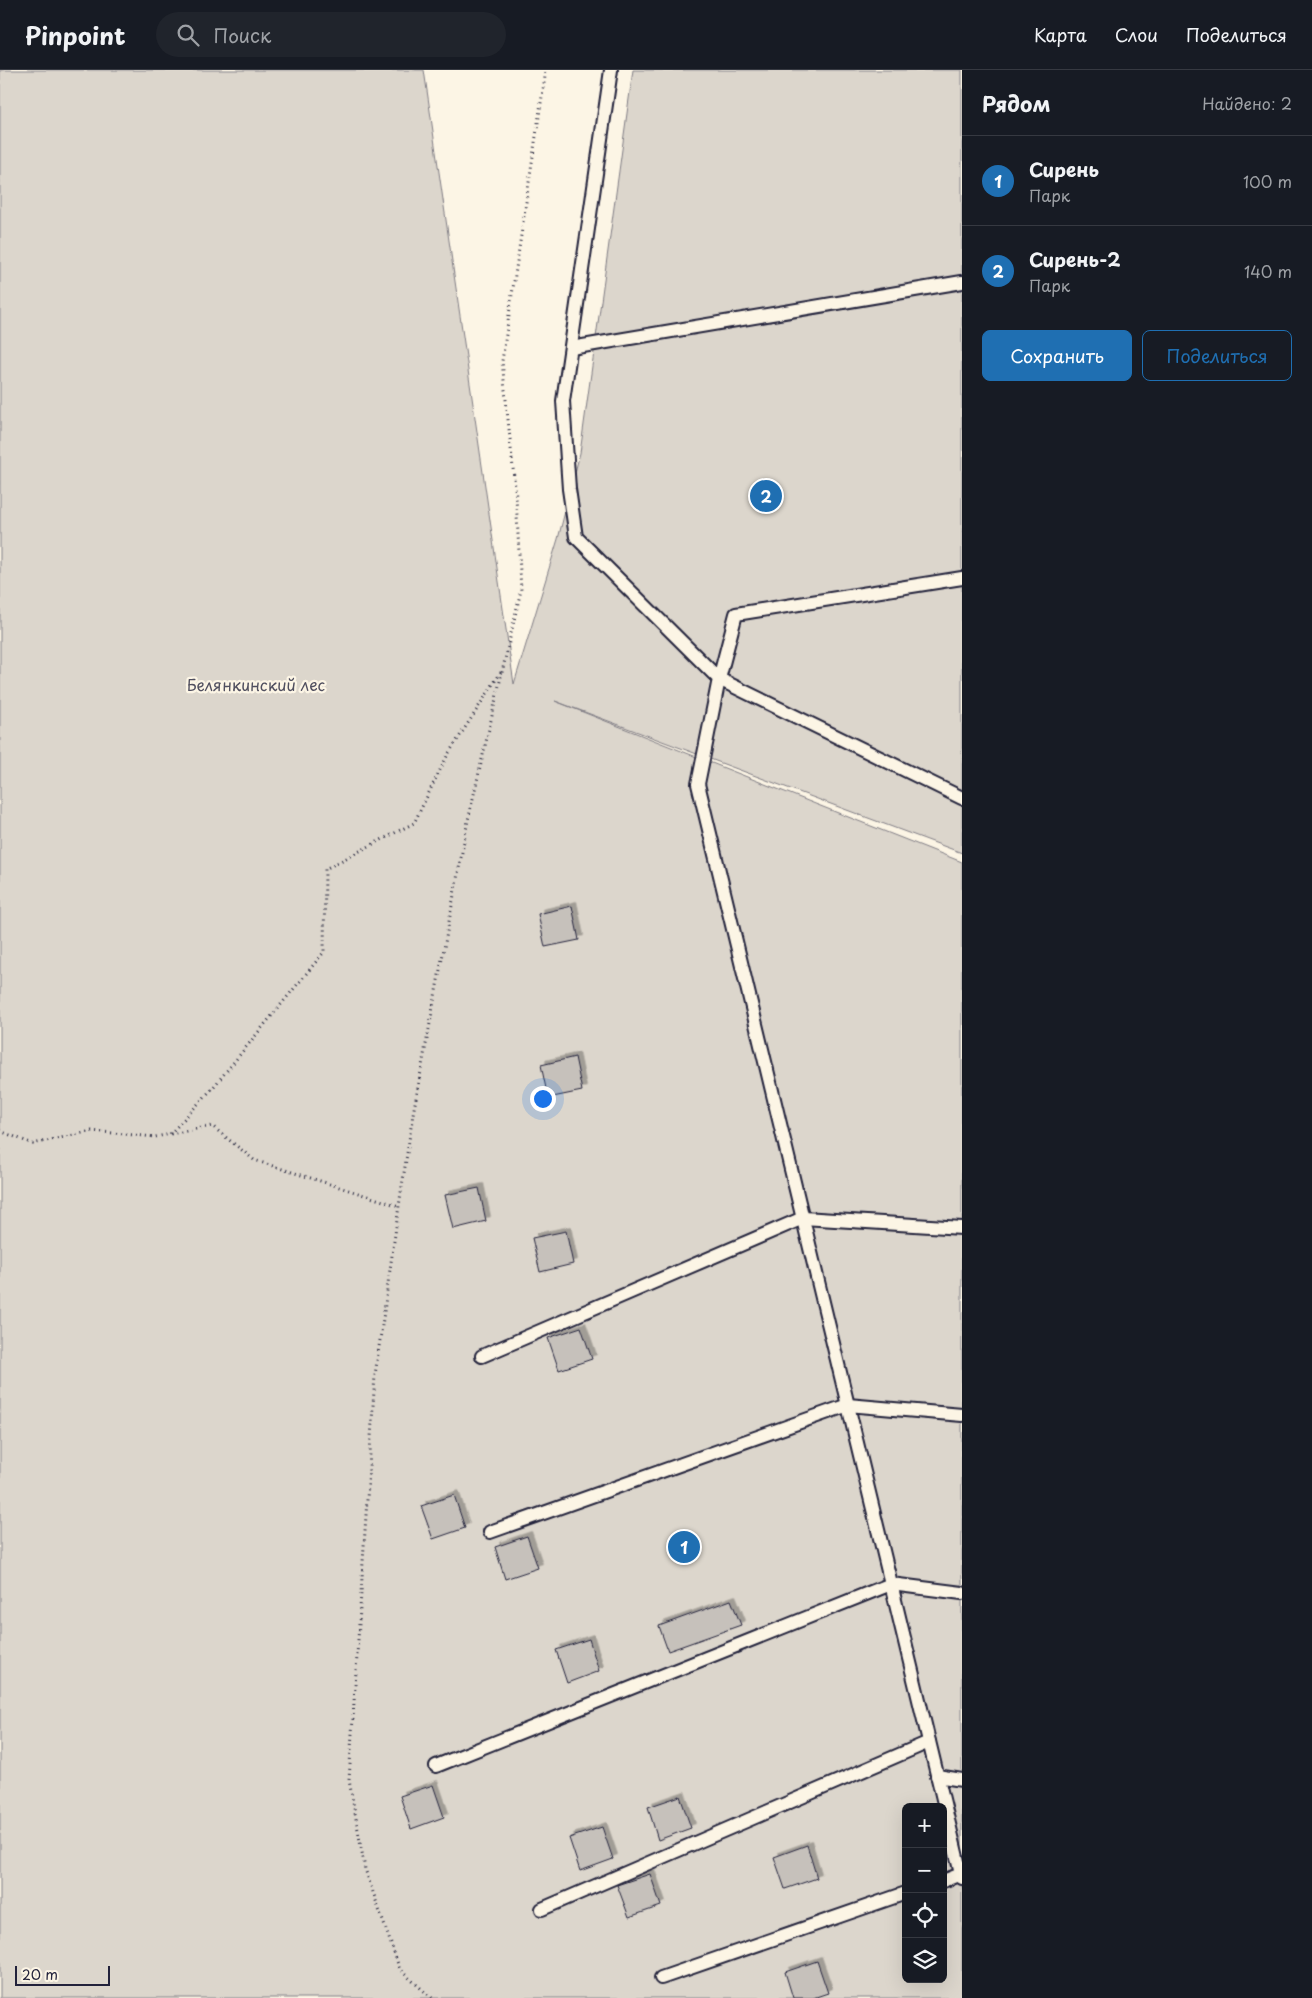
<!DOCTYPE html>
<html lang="ru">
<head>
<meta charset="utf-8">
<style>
	body { margin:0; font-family:"Playpen Sans",sans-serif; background:#20242c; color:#f1f3f6 }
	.controls { position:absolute; right:15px; bottom:15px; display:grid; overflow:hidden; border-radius:8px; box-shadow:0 5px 20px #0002 }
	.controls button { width:45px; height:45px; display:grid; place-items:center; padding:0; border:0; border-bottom:1px solid #363941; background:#171b24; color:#f1f3f6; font:25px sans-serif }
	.scale { position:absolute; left:15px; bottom:12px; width:95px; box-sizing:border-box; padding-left:5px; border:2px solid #22223b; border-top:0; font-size:14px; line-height:18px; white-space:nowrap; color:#22223b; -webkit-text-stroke:4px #fcf5e5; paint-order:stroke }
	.you { position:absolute; left:542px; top:1028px; width:18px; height:18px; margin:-12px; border:4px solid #fff; border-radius:50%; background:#1a73e8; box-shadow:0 0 0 8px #1a73e833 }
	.badge { display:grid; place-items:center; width:32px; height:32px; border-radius:50%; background:#1f6fb2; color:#fff; font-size:16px; font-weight:700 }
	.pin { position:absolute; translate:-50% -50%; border:2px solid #fff; box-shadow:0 1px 5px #0006 }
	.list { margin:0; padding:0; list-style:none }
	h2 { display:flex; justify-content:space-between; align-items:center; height:65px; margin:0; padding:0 20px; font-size:21px }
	h2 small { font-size:16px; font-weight:400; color:#9ea1a6 }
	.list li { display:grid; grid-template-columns:32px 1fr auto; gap:15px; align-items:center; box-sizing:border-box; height:90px; padding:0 20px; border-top:1px solid #363941 }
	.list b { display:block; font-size:19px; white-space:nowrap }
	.list p { margin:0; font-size:16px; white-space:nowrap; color:#9ea1a6 }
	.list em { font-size:16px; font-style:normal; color:#9ea1a6 }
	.actions { display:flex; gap:10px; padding:15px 20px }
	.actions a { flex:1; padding:11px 0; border:1px solid #1f6fb2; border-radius:8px; text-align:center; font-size:18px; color:#1f6fb2 }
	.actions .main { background:#1f6fb2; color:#fff }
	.icon { flex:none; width:28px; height:28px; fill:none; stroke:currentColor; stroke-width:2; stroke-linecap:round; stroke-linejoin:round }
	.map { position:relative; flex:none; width:962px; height:1928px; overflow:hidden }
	header { display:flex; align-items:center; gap:30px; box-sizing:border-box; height:70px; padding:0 25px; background:#171b24; border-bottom:1px solid #363941 }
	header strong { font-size:24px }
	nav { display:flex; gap:28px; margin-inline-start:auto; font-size:18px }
	.search { width:350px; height:45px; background:#20242c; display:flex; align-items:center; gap:12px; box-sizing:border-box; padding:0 18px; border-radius:28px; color:#9ea1a6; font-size:19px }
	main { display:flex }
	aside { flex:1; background:#171b24 }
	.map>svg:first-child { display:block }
</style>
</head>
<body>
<header>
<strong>Pinpoint</strong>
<div class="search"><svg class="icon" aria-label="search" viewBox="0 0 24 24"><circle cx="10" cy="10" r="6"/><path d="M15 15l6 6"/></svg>Поиск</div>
<nav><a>Карта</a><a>Слои</a><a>Поделиться</a></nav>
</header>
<main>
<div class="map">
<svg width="962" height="1928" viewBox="0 0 962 1928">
	<defs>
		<filter id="shadow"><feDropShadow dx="4.5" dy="-4.5" stdDeviation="0" flood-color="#0004"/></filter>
	</defs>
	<rect width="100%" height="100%" fill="#fcf5e5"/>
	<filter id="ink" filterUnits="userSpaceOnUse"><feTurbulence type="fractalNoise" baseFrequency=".02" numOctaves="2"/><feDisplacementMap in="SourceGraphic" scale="10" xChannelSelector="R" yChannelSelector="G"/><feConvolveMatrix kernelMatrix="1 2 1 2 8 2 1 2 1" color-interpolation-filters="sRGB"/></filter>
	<g filter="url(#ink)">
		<path fill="#dcd6cc" stroke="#7f7c84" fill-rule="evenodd" d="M0 0H424L514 614 558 469 580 383 633 0H962V783L555 631 962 792V1928H0ZM906 1737H943V1909H906Z"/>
		<g fill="#c6c1bb" stroke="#22223b" filter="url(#shadow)">
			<path d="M572 836 579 870 545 877 538 844Z"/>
			<path d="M575 987 582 1021 548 1028 541 995Z"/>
			<path d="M479 1118 486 1151 453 1159 445 1125Z"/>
			<path d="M566 1161 573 1194 540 1202 532 1168Z"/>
			<path d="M581 1257 592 1289 559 1300 548 1268Z"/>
			<path d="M454 1425 465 1458 433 1469 421 1436Z"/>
			<path d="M527 1466 538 1498 505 1509 495 1477Z"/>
			<path d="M731 1530 741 1555 668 1581 659 1556Z"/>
			<path d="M589 1569 599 1601 567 1613 556 1580Z"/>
			<path d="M433 1715 444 1747 411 1759 400 1726Z"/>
			<path d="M680 1726 691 1758 658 1770 648 1737Z"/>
			<path d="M602 1757 613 1789 580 1801 569 1768Z"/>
			<path d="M807 1775 817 1808 785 1819 774 1787Z"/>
			<path d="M650 1804 661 1836 629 1847 617 1815Z"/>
			<path d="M817 1891 828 1923 813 1928H793L785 1902Z"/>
		</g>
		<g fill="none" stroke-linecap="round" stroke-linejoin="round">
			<g stroke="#22223b" stroke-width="16">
				<g id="service">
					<path d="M611 0 563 331 569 419 576 467 719 609 698 714 962 1808"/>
					<path d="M571 278 962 212"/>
					<path d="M962 508 736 544 719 609 962 728"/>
					<path d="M482 1286 803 1148 962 1158"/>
					<path d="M490 1462 848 1335 962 1345"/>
					<path d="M436 1696 891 1514 962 1523"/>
					<path d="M937 1706 962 1710"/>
					<path d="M943 1811 961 1804"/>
					<path d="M542 1839 929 1672"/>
					<path d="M661 1908 906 1823"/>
				</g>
			</g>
			<g stroke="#22223b" stroke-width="3" stroke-dasharray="1 4" stroke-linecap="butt">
				<path d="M0 1061 33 1074 92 1061 155 1067 212 1056 254 1090 399 1136"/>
				<path d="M170 1064 211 1020 324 882 325 799 414 753 447 686 501 602"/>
				<path d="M432 1928 400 1900 365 1799 349 1710 375 1305 399 1136 413 1044 468 750 521 520 516 427 502 291 546 0"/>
			</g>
			<use href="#service" stroke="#fcf5e5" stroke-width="12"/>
		</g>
	</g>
	<g text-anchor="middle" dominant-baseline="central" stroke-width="4.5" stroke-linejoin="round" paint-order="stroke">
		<g font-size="16" fill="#504f5f" stroke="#fcf5e5">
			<text x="256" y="614">Белянкинский лес</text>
		</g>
	</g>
</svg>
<div class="controls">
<button>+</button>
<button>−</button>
<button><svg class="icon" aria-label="locate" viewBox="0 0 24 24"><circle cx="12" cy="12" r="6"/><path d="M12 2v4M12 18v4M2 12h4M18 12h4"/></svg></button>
<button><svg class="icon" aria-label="layers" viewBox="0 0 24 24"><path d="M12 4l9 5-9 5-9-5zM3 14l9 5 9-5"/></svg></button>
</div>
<div class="scale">20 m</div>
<div class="you"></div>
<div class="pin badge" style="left:684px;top:1477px">1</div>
<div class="pin badge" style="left:766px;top:426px">2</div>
</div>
<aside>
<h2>Рядом<small>Найдено: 2</small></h2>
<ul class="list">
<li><span class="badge">1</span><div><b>Сирень</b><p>Парк</p></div><em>100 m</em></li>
<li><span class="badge">2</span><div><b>Сирень-2</b><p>Парк</p></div><em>140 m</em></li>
</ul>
<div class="actions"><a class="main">Сохранить</a><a>Поделиться</a></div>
</aside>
</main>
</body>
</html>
